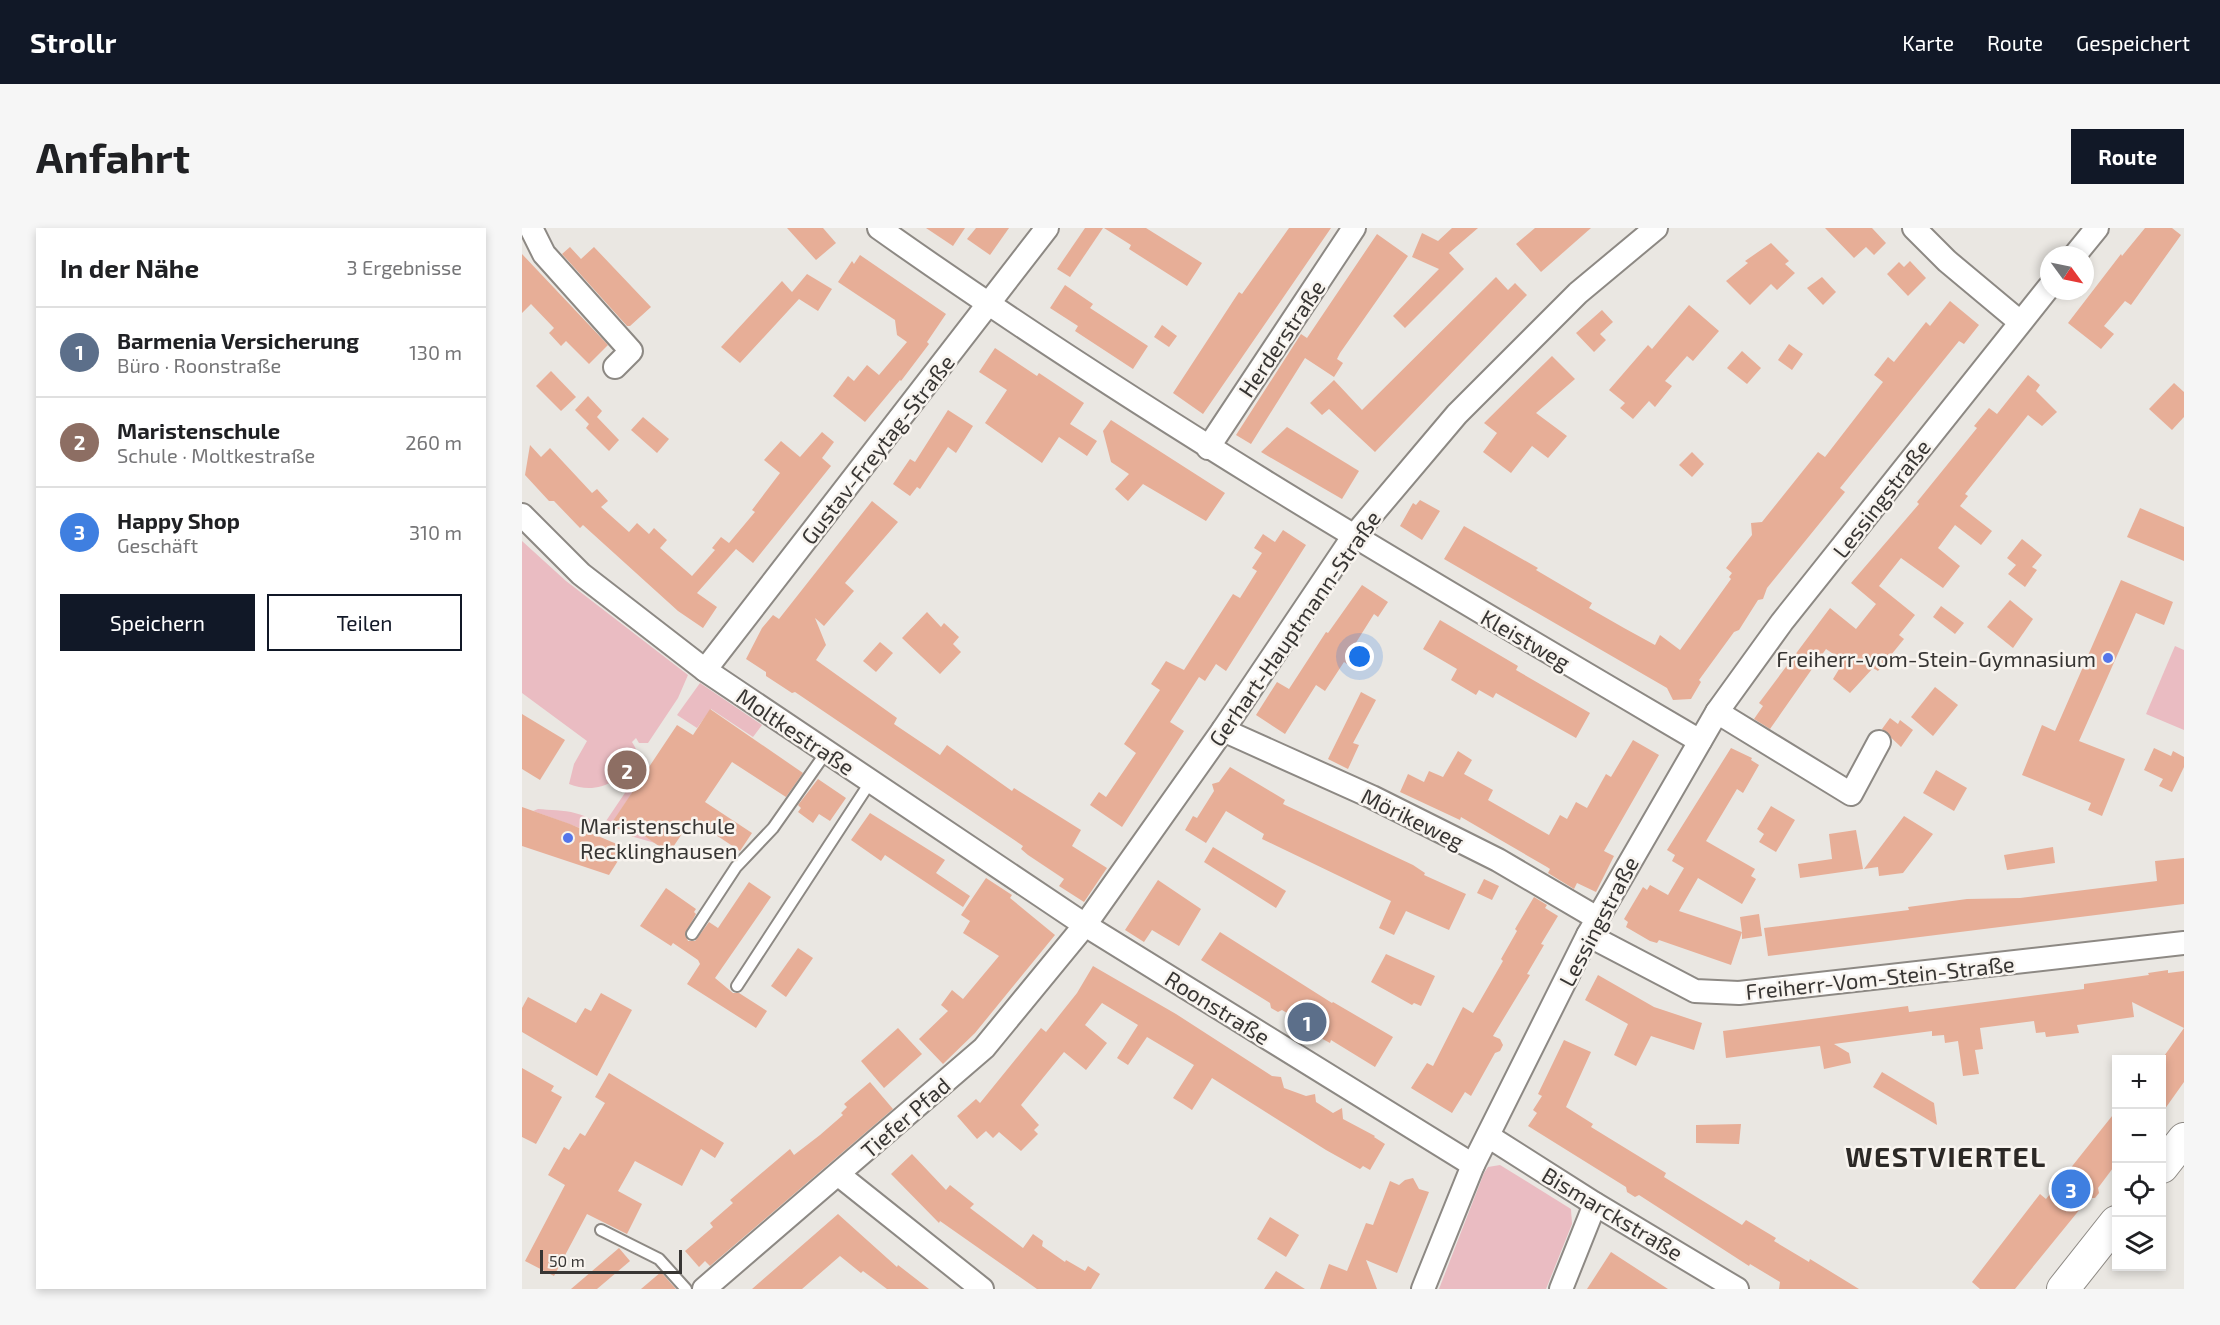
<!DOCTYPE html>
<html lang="de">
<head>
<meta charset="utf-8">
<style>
	body { margin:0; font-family:"Exo 2",sans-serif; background:#f6f6f6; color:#202124 }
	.controls { position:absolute; right:18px; bottom:18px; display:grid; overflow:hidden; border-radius:0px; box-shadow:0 3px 9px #0003 }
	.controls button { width:54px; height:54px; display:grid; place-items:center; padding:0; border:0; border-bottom:2px solid #e0e0e0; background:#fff; color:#202124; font:30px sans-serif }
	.compass { position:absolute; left:1518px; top:18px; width:54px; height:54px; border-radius:50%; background:#fff; box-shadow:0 3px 9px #0003; rotate:123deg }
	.scale { position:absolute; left:18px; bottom:15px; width:142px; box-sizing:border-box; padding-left:6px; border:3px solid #383634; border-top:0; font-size:16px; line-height:21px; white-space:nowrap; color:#383634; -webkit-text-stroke:4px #f8f4ef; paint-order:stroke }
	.you { position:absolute; left:838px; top:429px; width:21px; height:21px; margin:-15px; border:4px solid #fff; border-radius:50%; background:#1a73e8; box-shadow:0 0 0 9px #1a73e833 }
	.badge { display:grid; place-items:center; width:39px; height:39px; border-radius:50%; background:#111827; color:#fff; font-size:20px; font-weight:700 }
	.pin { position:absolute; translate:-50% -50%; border:3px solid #fff; box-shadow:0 2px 6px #0006 }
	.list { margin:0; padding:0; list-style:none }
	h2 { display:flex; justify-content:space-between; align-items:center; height:78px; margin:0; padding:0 24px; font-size:26px }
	h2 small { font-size:20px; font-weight:400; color:#757577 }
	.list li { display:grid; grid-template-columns:39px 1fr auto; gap:18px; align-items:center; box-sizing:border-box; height:90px; padding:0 24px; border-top:2px solid #e0e0e0 }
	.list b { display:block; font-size:22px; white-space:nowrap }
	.list p { margin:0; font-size:20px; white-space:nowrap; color:#757577 }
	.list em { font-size:20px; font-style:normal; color:#757577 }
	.actions { display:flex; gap:12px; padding:18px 24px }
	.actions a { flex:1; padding:14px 0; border:2px solid #111827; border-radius:0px; text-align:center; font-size:21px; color:#111827 }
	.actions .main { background:#111827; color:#fff }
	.icon { flex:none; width:33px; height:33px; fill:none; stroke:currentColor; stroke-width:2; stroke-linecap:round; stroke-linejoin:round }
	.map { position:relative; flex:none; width:1662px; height:1061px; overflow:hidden; border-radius:0px }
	header { display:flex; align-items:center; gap:36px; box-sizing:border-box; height:84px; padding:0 30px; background:#111827; color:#fff }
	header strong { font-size:28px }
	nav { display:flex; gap:33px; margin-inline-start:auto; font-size:21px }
	.intro { display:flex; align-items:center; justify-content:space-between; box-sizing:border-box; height:144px; padding:0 36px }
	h1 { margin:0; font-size:42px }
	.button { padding:15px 27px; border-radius:0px; background:#111827; color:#fff; font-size:21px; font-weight:700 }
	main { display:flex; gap:36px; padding:0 36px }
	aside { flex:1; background:#fff; border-radius:0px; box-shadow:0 3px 9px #0003 }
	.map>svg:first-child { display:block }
</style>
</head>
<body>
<header>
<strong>Strollr</strong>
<nav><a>Karte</a><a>Route</a><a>Gespeichert</a></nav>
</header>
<div class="intro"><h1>Anfahrt</h1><a class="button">Route</a></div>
<main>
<aside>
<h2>In der Nähe<small>3 Ergebnisse</small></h2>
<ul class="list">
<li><span class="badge" style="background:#5c6f8a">1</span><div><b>Barmenia Versicherung</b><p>Büro · Roonstraße</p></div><em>130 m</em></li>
<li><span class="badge" style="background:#8d6e63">2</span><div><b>Maristenschule</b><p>Schule · Moltkestraße</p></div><em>260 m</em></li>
<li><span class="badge" style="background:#3f7fe0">3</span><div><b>Happy Shop</b><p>Geschäft</p></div><em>310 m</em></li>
</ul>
<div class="actions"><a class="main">Speichern</a><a>Teilen</a></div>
</aside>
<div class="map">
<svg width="1662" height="1061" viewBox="0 0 1662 1061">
	<rect width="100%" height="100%" fill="#eae7e2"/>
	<g fill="#eabcc2">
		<path d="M0 313 44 353 166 447 156 470 126 515H117L114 510 110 514 114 521C105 552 77 568 47 556L52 536 65 513 0 465Z"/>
		<path d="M1653 418 1662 422V502L1624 486Z"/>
		<path d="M178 455 240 497 231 509 189 481 175 500 155 487Z"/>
		<path d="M115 547 120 550 94 589 133 615 105 607 84 593Z"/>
		<path d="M16 581C39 583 72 581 80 608L11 583Z"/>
		<path d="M978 937 1049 981 1050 996 1024 1061H917L962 945 966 939Z"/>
	</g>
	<g fill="#e7ae97">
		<path d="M265 0H301L314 15 294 32Z"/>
		<path d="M404 0H443L431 18Z"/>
		<path d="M454 0H487L468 27 445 11Z"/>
		<path d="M563 0H581L548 49 535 41Z"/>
		<path d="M582 0H624L680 35 665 58 607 21 609 17Z"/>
		<path d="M767 0H809L681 186 651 165 717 64 720 66Z"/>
		<path d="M930 0H956L927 25 942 41 883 100 871 88 917 41 890 29 900 5 916 13Z"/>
		<path d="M1013 0H1069L1019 44 994 16Z"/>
		<path d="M1303 0H1350L1364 15 1352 27 1344 19 1332 30Z"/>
		<path d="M1623 0H1650L1659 7 1609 77 1603 73 1582 98 1592 106 1579 121 1546 95 1599 26 1600 28Z"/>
		<path d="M855 6 886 28 818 125 815 131 821 135 812 149 783 130 729 216 714 207 779 106 785 110Z"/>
		<path d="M1249 15 1267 33 1263 36 1273 45 1255 62 1249 56 1228 77 1204 53 1226 35 1223 33Z"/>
		<path d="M48 19 59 31 72 19 129 79 108 98H105L40 26Z"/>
		<path d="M0 26 86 117 67 136 44 113 39 118 27 105 32 100 9 76 0 85Z"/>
		<path d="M338 27 424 86 405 114 407 116 379 153 378 152 343 194 311 168 326 148 332 153 345 137 357 147 385 114 375 107 373 92 316 54 330 33 332 36Z"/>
		<path d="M1388 33 1404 50 1386 68 1365 46 1377 34 1382 39Z"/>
		<path d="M285 46 310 61 296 83 277 71 218 135 199 119 260 53 270 64Z"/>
		<path d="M974 49 986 62 993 55 1005 67 853 224 807 181 800 187 788 175 812 152 840 182Z"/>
		<path d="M1300 49 1314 64 1301 77 1285 60Z"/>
		<path d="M543 57 571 76 568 80 626 118 611 141 553 103 556 98 528 80Z"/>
		<path d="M1428 73 1457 97 1442 116 1437 113 1318 260 1323 264 1245 360 1241 371 1236 372 1217 402 1212 404 1177 452 1179 454 1169 471 1151 472 1145 460 922 331 942 298 1016 340 1014 342 1070 375 1067 380 1102 400 1133 417 1138 407 1158 422 1209 351 1207 349 1210 345 1204 340 1230 307 1229 295 1240 294 1296 224 1303 229 1361 154 1352 147 1366 129 1372 134 1404 94 1408 98Z"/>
		<path d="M1167 77 1197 103 1171 133 1165 128 1143 153 1150 158 1133 179 1127 173 1111 191 1098 180 1103 175 1087 162 1126 117 1130 121Z"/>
		<path d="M1080 82 1091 94 1078 106 1084 112 1072 124 1054 105Z"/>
		<path d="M640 97 655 108 647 119 632 109Z"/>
		<path d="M1267 116 1281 126 1270 142 1256 132Z"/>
		<path d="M473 120 515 148 517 145 562 175 548 196 575 213 565 228 537 209 520 235 463 195 485 162 457 144Z"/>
		<path d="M1220 123 1239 140 1225 156 1205 140Z"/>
		<path d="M1030 128 1053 151 1014 185 1045 208 1026 230 1010 218 989 245 961 224 975 205 962 195Z"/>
		<path d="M29 143 54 169 39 183 14 158Z"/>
		<path d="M1506 147 1518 157 1514 163 1535 184 1520 198 1506 187 1443 266 1446 268 1438 278 1470 303 1459 317 1433 297 1416 320 1438 338 1421 360 1379 330 1357 358 1393 387 1377 407 1382 411 1356 443 1351 440 1328 465 1311 451 1322 433 1304 421 1248 501 1232 491 1241 478 1237 475 1308 380 1334 401 1354 376 1329 355 1397 276 1395 274 1455 200 1452 198 1467 180 1475 186Z"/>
		<path d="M1652 155 1662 164V189L1650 202 1627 181Z"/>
		<path d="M66 168 80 183 75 189 97 212 87 223 64 200 67 196 53 182Z"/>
		<path d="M426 182 451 198 434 225 426 219 398 261 395 259 388 268 371 256 388 231 393 234Z"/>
		<path d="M121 189 147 211 135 225 109 202Z"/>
		<path d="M589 192 703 265 684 293 621 256 606 273 593 261 607 246 589 234 581 203Z"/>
		<path d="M765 199 837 243 820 271 739 224Z"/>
		<path d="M300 204 312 214 300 230 309 238 231 335 214 321 175 365 195 379 181 400 156 383 61 297 58 300 32 273H27L3 247 8 217 19 229 28 220 70 265 75 261 86 273 79 279 107 304 115 295 127 306 132 300 145 312 138 320 170 348 193 322 190 320 199 309 207 315 233 284 230 282 258 245 242 232 259 213 278 229Z"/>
		<path d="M1170 224 1182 236 1170 249 1157 237Z"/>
		<path d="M898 272 918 283 900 312 878 298 891 275 894 277Z"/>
		<path d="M350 273 376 294 323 355 332 363 302 398 293 390 304 417 294 432 375 490 372 496 418 527 425 517 490 563 492 560 559 602 550 618 585 640 562 674 537 658 542 651 506 627 499 621 501 618 273 464 270 465 244 448V444L224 431 240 400 251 387 257 391Z"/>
		<path d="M1618 280 1662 299V333L1605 309Z"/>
		<path d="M761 302 784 317 704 443 694 436 683 453 677 449 648 494 662 503 600 599 568 577 577 564 584 569 614 525 602 516 638 462 629 456 644 433 662 442 711 366 718 370 735 343 730 340 740 325 732 320 741 306 753 314Z"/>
		<path d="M1500 311 1520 327 1510 339 1515 342 1503 359 1486 346 1494 337 1485 330Z"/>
		<path d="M1599 352 1651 374 1642 397 1614 385 1557 513 1603 531 1580 588 1566 582 1569 575 1500 547 1520 497 1533 503Z"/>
		<path d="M840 357 866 374 856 389 852 386 830 421 837 425 828 438 822 434 803 463 794 457 763 506 734 487 755 454 767 461 804 404 806 405Z"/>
		<path d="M1488 372 1511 391 1491 420 1465 399Z"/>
		<path d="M1419 378 1442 395 1433 406 1411 389Z"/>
		<path d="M405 384 419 399 422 395 437 409 431 416 439 424 418 446 380 410Z"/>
		<path d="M918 392 996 438 994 442 1068 485 1054 510 974 465 971 470 957 462 954 467 929 452 935 441 901 421Z"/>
		<path d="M358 414 371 425 354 444 341 433Z"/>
		<path d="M1413 459 1436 477 1411 508 1389 489Z"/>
		<path d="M839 464 854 472 831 515 837 517 826 541 806 531Z"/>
		<path d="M188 481 281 545 264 569 210 534 183 574 230 605 218 623 170 591 147 625 115 603 111 609 89 596 155 497 171 507Z"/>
		<path d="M0 486 43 512 18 552 0 541Z"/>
		<path d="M1368 490 1376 496 1378 492 1391 502 1379 519 1360 501Z"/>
		<path d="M1111 512 1137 527 1082 623 1092 628 1074 664 1055 655 1052 661 1026 645 1028 641 1025 639 939 589 938 592 878 564 886 546 902 554 907 543 921 549 936 523 950 532 942 546 971 562 966 572 1027 607 1038 587 1045 591 1054 574 1065 580 1084 546 1089 549Z"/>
		<path d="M1209 520 1230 530 1229 532 1237 537 1221 565 1215 561 1184 613 1233 641 1229 648 1234 651 1220 676 1176 650 1157 683 1220 704 1218 689 1237 686 1240 708 1220 711V704L1209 737 1137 712 1135 715 1128 713 1104 699 1106 694 1102 691 1121 659 1125 662 1128 657 1146 667 1162 640 1150 633 1153 627 1145 622Z"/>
		<path d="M1632 520 1649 528 1651 523 1662 529V539L1650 564 1637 558 1641 551 1622 542Z"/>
		<path d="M708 539 763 572 761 576 891 637 903 645 902 647 944 666 927 702 884 683 872 707 857 700 869 673 740 611 742 606 704 583 684 615 663 602 671 588 675 590 692 563 690 556 697 554Z"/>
		<path d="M1414 542 1445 560 1432 583 1401 565Z"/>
		<path d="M296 551 324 570 308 593 297 586 291 595 276 584 279 580 276 577Z"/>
		<path d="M1249 578 1273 592 1254 624 1237 614 1242 606 1235 601Z"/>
		<path d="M0 579 48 596 104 620 87 647 0 618Z"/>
		<path d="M348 585 423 632 414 645 448 668 441 679 363 627 359 633 329 612Z"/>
		<path d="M1382 588 1411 606 1381 645 1357 648 1356 639 1342 641Z"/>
		<path d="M1334 602 1341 641 1278 650 1276 636 1310 631 1307 606Z"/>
		<path d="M691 619 764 663 754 680 682 634Z"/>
		<path d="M1531 619 1533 635 1485 642 1482 627Z"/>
		<path d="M1662 630V676L1246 728 1242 700 1387 682 1386 679 1445 671 1498 670 1635 653 1633 633Z"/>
		<path d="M464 650 490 667 488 670 533 707 453 805 421 836 397 811 426 783 419 777 430 762 441 771 477 728 441 705 448 693 439 687Z"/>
		<path d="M962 651 977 658 970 672 955 665Z"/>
		<path d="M636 652 679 681 657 718 630 702 622 714 603 702Z"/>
		<path d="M227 654 249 669 193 750 211 765H217L245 783 234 800 165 756 178 736 176 732 151 715 149 718 118 698 144 660 174 681 172 684 174 686 163 706 166 713H173L187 694 196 700Z"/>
		<path d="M1012 669 1025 677 1023 680 1036 688 1019 716 1022 717 1005 746 1008 747 971 808 978 811 981 817 978 823 973 825 949 868 943 864 930 885 889 860 905 835 911 838 941 779 951 785 981 733 979 731 995 703 993 701Z"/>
		<path d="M698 704 810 775 811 774 871 809 853 839 809 812 808 815 784 802 777 797 775 791 760 782 756 784 749 780 748 775 679 732Z"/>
		<path d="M276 720 291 730 264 769 249 758Z"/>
		<path d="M864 726 913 748 899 778 892 775 890 777 849 754Z"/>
		<path d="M571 738 654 786 750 848 759 849 762 860 784 868 793 866 794 874 811 885 820 880 821 891 853 908 852 909 863 916 848 942 841 938 838 941 804 922 690 850 670 882 661 876 651 870 672 837 625 809 606 837 595 830 616 797 580 775 563 797 585 815 564 842 542 824 499 877 517 897 512 902 516 906 499 923 477 904 471 910 464 903 455 911 435 888 454 871 458 875 519 800 524 804 555 765Z"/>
		<path d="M1646 742V745L1662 743V854L1640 885V831L1662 800 1610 774 1612 789 1555 797 1557 805 1524 809 1523 804 1514 805 1512 793 1458 800 1461 821 1453 822 1457 846 1441 848 1436 813 1423 815 1422 807 1410 808V803L1312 816 1327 825 1329 835 1302 841 1298 818 1204 830 1201 803 1386 778 1387 784 1562 761V756L1627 747 1626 745Z"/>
		<path d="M1076 747 1132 779 1180 795 1172 822 1129 808 1114 838 1092 827 1106 796 1063 772Z"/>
		<path d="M79 765 110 782 75 848 0 804V780L6 769 54 795 63 780 69 783Z"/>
		<path d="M376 800 400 826 362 860 339 833Z"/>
		<path d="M1042 812 1069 824 1044 879 1071 896 1069 899 1144 945 1142 949 1220 997 1224 992 1254 1010 1252 1013 1287 1034 1288 1031 1337 1061H1257L1258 1054 1228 1036 1227 1038 1117 967 1113 969 1105 964 1104 959 1006 898 1015 885 1011 882 1020 868 1016 866Z"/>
		<path d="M0 840 32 858 29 863 40 869 14 916 0 909Z"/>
		<path d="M1360 844 1412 875 1415 897 1351 859Z"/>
		<path d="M87 845 202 915 193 930 179 921 160 958 113 933 96 963 120 976 105 1006 65 986 32 1048 3 1033 43 957 26 947 42 919 47 922 58 905 63 908 83 875 73 869Z"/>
		<path d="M348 854 371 881 188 1038 183 1033 177 1039 163 1023 191 999 188 995 211 975 208 972 268 921 272 927 298 907 321 887 319 885 325 879 322 876Z"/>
		<path d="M1594 883V936L1576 960 1577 965 1573 970H1567L1493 1061H1458L1450 1054 1518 966 1524 971Z"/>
		<path d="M1219 896 1217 916 1174 915V897Z"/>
		<path d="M390 926 424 962 428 957 452 976 448 980 501 1020 511 1006 521 1013 520 1018 543 1034 544 1032 563 1043 566 1038 578 1046 569 1061H515L418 993 417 995 369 946Z"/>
		<path d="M891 950 897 961 907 964 875 1045 844 1032 855 1061H798L807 1036 825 1043 844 995 851 997 868 953 877 957 883 952Z"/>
		<path d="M316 986 375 1039 376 1037 407 1061H365L341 1043 339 1045 318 1028 280 1061H230Z"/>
		<path d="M748 989 777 1007 764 1029 735 1011Z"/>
		<path d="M97 1020 108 1033 75 1061H49Z"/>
		<path d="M1089 1024 1146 1061H1065Z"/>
		<path d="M754 1043 783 1061H742Z"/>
		<path d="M139 1044 154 1061H119Z"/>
	</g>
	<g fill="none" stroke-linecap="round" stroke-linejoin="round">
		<g stroke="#8d8984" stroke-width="14">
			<g id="lane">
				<path d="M170 706 214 639 251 600 305 523"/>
				<path d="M215 758 349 553"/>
				<path d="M79 1002 137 1031 164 1061"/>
			</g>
		</g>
		<g stroke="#8d8984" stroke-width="26">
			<g id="street">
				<path d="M9 0 22 26 109 123 93 139"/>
				<path d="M357 0C621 187 899 349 1178 513"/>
				<path d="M1392 0 1425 33 1498 94"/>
				<path d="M1553 27 1575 0"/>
				<path d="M686 220 832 0"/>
				<path d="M0 287 59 346 183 442 563 697 951 937"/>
				<path d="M183 442 525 0"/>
				<path d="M1195 484 1329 566 1357 514"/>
				<path d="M701 502 850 569 976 632 1075 690"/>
				<path d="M1066 707 1173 763 1217 765 1662 715"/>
				<path d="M966 908 1073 976 1215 1061"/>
				<path d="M317 947 460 1061"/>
				<path d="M182 1061 462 820 563 697 701 502 831 309 935 186 1056 65 1134 0"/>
				<path d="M901 1061 951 937 1066 707 1195 484 1260 394 1527 59"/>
				<path d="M1039 1061 1073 976"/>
			</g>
		</g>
		<g stroke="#8d8984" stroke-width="34">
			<g id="secondary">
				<path d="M1640 939 1662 911"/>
				<path d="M1541 1061 1594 994"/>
			</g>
		</g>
		<use href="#lane" stroke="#fff" stroke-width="10"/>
		<use href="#street" stroke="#fff" stroke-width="22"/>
		<use href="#secondary" stroke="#fff" stroke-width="32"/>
	</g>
	<g fill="#5575ea" stroke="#f8f4ef" stroke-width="2">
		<circle cx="1586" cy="430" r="6"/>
		<circle cx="46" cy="610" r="6"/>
	</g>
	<g text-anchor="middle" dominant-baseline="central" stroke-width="5" stroke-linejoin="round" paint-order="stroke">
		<g font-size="22" fill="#383634" stroke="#f8f4ef">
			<text transform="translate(759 110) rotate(-56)">Herderstraße</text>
			<text transform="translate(355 221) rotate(-52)">Gustav-Freytag-Straße</text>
			<text transform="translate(1359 270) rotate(-52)">Lessingstraße</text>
			<text transform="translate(772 400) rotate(-55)">Gerhart-Hauptmann-Straße</text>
			<text transform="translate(1004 411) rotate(30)">Kleistweg</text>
			<text transform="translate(274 503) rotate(34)">Moltkestraße</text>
			<text transform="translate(891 590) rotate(26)">Mörikeweg</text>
			<text transform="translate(1076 693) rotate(-62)">Lessingstraße</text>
			<text transform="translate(1358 749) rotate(-6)">Freiherr-Vom-Stein-Straße</text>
			<text transform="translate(696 779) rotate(32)">Roonstraße</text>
			<text transform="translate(383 889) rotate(-41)">Tiefer Pfad</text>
			<text transform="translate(1091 985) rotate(31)">Bismarckstraße</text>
		</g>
		<g font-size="22" fill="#383634" stroke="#f8f4ef" text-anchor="end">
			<text x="1574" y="430">Freiherr-vom-Stein-Gymnasium</text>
			<text x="58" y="597" text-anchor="start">Maristenschule<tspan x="58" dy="25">Recklinghausen</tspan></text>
		</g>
		<g font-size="28" font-weight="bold" letter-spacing="1.5" fill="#2c2926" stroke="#f8f4ef">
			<text x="1424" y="928">WESTVIERTEL</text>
		</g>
	</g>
</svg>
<div class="controls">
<button>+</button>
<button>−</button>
<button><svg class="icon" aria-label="locate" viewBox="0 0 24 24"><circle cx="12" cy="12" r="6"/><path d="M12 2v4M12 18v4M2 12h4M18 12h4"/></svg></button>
<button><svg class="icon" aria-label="layers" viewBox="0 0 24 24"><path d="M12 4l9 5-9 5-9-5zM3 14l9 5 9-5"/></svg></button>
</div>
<svg class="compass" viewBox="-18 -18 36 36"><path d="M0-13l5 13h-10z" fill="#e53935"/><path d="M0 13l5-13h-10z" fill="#757577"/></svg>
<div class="scale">50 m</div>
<div class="you"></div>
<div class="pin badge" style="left:785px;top:794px;background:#5c6f8a">1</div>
<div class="pin badge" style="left:105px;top:542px;background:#8d6e63">2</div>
<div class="pin badge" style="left:1549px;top:961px;background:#3f7fe0">3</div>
</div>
</main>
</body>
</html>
